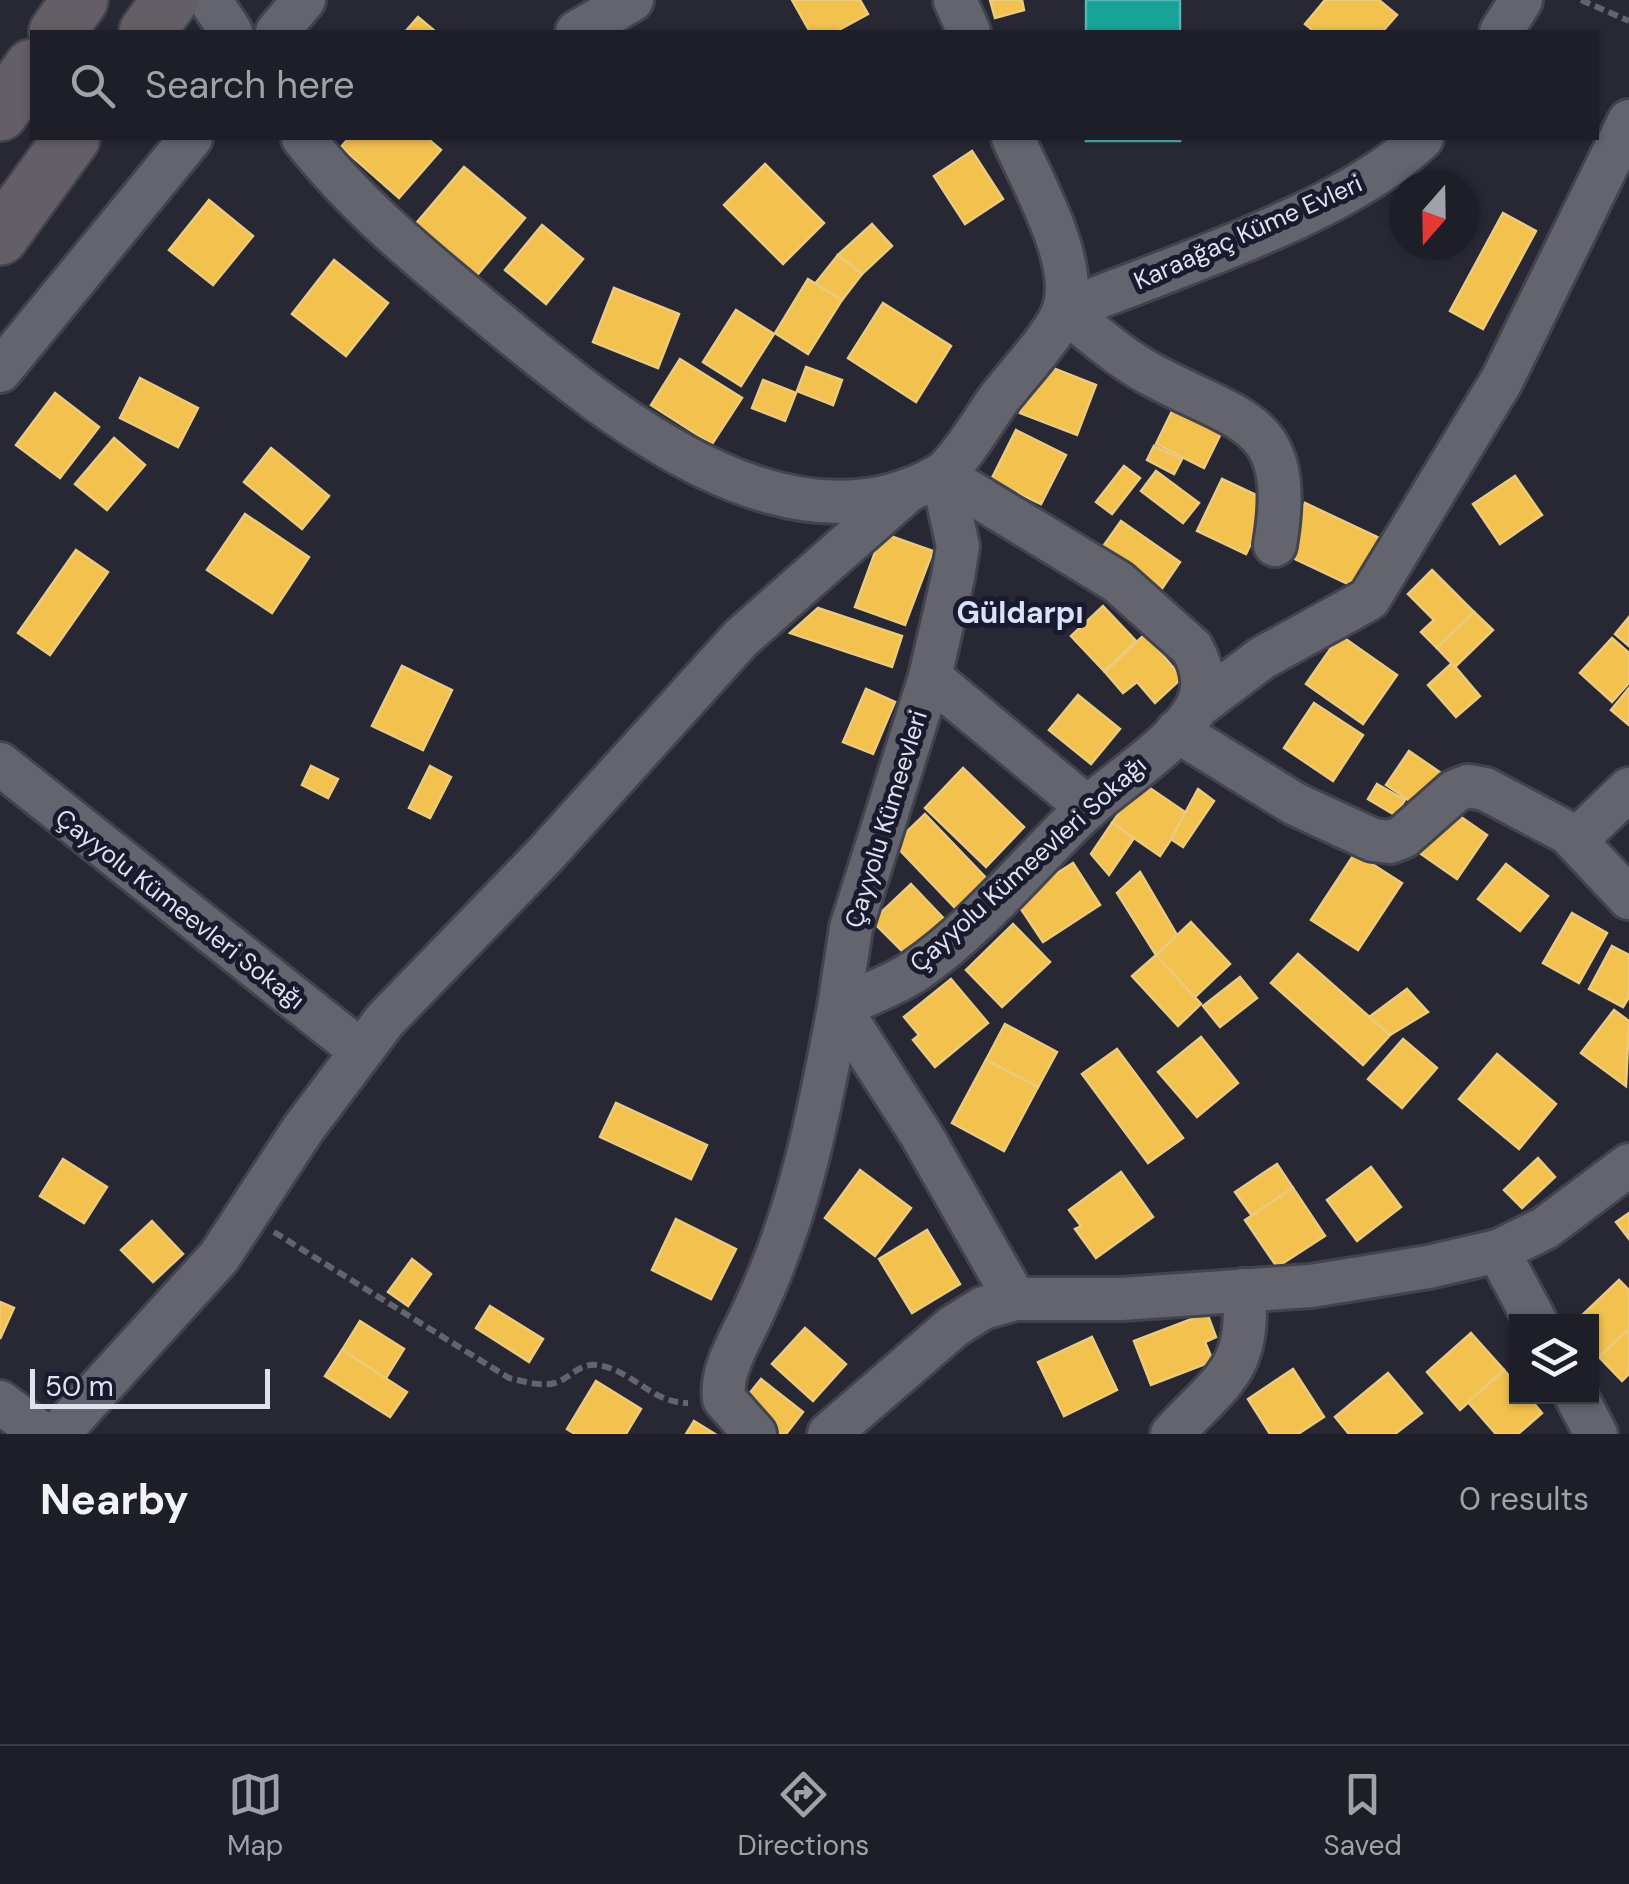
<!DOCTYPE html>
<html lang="en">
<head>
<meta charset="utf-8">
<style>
	body { margin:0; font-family:"DM Sans",sans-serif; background:#2a2b33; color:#f1f3f6 }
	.controls { position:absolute; right:30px; bottom:30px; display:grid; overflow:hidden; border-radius:0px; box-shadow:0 2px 8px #0004 }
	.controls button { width:90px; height:90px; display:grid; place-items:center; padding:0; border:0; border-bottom:2px solid #3b3c44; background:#1d1e27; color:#f1f3f6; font:50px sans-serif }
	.compass { position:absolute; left:1389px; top:170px; width:90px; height:90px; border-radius:50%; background:#1d1e27; box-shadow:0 2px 8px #0004; rotate:200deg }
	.scale { position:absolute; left:30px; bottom:25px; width:240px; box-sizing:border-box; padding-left:10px; border:5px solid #dfe1ef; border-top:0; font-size:28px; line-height:35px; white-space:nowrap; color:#dfe1ef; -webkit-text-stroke:8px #181a2e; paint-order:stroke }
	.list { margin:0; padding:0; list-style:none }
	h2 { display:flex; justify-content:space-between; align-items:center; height:130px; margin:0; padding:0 40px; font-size:42px }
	h2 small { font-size:32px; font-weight:400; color:#a0a2a7 }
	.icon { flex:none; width:55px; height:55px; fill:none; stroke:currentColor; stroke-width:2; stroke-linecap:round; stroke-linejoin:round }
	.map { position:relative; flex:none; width:1629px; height:1434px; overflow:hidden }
	.search { position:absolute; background:#1d1e27; box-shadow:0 2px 8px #0004; left:30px; right:30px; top:30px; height:110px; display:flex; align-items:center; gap:25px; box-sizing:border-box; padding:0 35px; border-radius:0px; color:#a0a2a7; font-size:38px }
	.sheet { height:310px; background:#1d1e27 }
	nav { display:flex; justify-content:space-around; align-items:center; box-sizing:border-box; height:140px; border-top:2px solid #3b3c44; background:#1d1e27; font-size:28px; color:#a0a2a7 }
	nav a { display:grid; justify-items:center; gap:5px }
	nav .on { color:#9fa0ae }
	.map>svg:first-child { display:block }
</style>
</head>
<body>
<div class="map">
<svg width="1629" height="1434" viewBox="0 0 1629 1434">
	<rect width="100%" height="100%" fill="#272834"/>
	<g fill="#f2c14e" stroke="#eccb7e" stroke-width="2.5">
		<path d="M792 0H860L868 14 835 32H810Z"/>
		<path d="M990 0H1022L1024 10 995 18Z"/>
		<path d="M1325 0H1379L1397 15 1382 32H1315L1305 24Z"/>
		<path d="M418 17 436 32H405Z"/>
		<path d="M349 138H427L441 150 399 198 341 147Z"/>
		<path d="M972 151 1003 199 965 224 934 176Z"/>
		<path d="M765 164 824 223 783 264 724 205Z"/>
		<path d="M464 167 525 218 473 280 412 228Z"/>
		<path d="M209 200 253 236 213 285 169 250Z"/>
		<path d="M1503 213 1536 231 1483 329 1450 311Z"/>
		<path d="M872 224 892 246 862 274 838 255Z"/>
		<path d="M542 225 583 259 546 304 505 270Z"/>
		<path d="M838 255 862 274 842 300 815 284Z"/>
		<path d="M334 260 388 303 346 356 292 314Z"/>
		<path d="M808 279 842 300 808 354 775 333Z"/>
		<path d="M614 288 679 314 658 368 593 342Z"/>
		<path d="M883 303 951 346 916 402 848 358Z"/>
		<path d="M736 310 774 334 741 386 703 362Z"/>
		<path d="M680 359 742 398 712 444 651 405Z"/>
		<path d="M1040 363 1096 385 1077 435 1020 413Z"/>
		<path d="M806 367 842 380 833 405 797 391Z"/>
		<path d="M140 378 198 408 178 447 120 418Z"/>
		<path d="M763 380 796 393 785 421 752 408Z"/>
		<path d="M55 393 99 427 60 478 16 445Z"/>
		<path d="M1178 399 1226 423 1204 468 1156 444Z"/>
		<path d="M1016 430 1066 455 1041 504 991 480Z"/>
		<path d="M114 438 145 465 107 510 75 484Z"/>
		<path d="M1154 446 1182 459 1174 474 1147 460Z"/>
		<path d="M271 448 329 496 302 529 244 482Z"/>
		<path d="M1124 466 1140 478 1112 514 1096 502Z"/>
		<path d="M1156 471 1199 503 1183 523 1141 491Z"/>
		<path d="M1515 476 1542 515 1500 544 1473 504Z"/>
		<path d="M1222 479 1271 502 1246 554 1197 531Z"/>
		<path d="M1305 503 1386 541 1363 591 1282 553Z"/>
		<path d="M245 514 309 557 272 613 207 570Z"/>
		<path d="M1121 521 1180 562 1161 590 1102 548Z"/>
		<path d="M882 533 933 551 905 625 855 607Z"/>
		<path d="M76 550 108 572 50 655 18 633Z"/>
		<path d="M1432 570 1474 612 1437 648 1421 632 1434 620 1408 594Z"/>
		<path d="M1103 606 1136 641 1104 671 1071 636Z"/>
		<path d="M818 608 902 636 892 667 790 633Z"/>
		<path d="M1474 612 1493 630 1455 667 1437 648Z"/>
		<path d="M1629 617V646L1615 634Z"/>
		<path d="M1145 634 1182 678 1155 703 1137 682 1123 693 1105 672Z"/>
		<path d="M1340 635 1397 675 1363 724 1306 684Z"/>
		<path d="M1612 638 1629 653V683L1612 702 1580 673Z"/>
		<path d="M1452 663 1480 696 1456 717 1428 685Z"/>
		<path d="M402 666 452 690 423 750 372 726Z"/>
		<path d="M1629 688V725L1611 710Z"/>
		<path d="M866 689 895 702 873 754 843 742Z"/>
		<path d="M1078 695 1120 729 1091 764 1049 730Z"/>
		<path d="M1314 703 1363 735 1333 781 1284 748Z"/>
		<path d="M1409 751 1444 775 1422 809 1386 785Z"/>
		<path d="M311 766 338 779 328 798 302 785Z"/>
		<path d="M430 766 451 777 430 818 409 808Z"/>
		<path d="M963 768 1024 827 986 867 925 808Z"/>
		<path d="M1141 782 1188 814 1160 856 1112 823Z"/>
		<path d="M1377 784 1405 800 1395 815 1368 799Z"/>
		<path d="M1198 789 1214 801 1183 847 1171 839Z"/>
		<path d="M1451 810 1487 835 1457 879 1421 854Z"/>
		<path d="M925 814 988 880 957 910 894 844Z"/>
		<path d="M1112 823 1134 838 1109 875 1091 854Z"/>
		<path d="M1355 853 1402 883 1358 950 1311 920Z"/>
		<path d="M1073 863 1100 905 1043 942 1015 900Z"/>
		<path d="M1506 864 1548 896 1520 931 1478 899Z"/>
		<path d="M1140 872 1177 935 1156 955 1117 893Z"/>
		<path d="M911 884 947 922 909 958 872 921Z"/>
		<path d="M1572 913 1607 933 1579 983 1543 963Z"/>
		<path d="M1191 922 1230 964 1195 997 1156 955Z"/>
		<path d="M1013 924 1050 962 1002 1007 966 970Z"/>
		<path d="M1612 946 1629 955V997L1623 1007 1589 989Z"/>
		<path d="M1298 954 1390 1035 1363 1065 1271 983Z"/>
		<path d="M1156 955 1201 1004 1178 1026 1132 976Z"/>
		<path d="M1240 977 1257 998 1220 1027 1203 1006Z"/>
		<path d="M951 979 988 1023 935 1067 913 1040 919 1035 904 1017Z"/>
		<path d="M1407 989 1428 1012 1390 1035 1369 1017Z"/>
		<path d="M1614 1010 1629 1021 1626 1086 1581 1053Z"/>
		<path d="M1005 1024 1057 1052 1038 1087 986 1060Z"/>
		<path d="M1201 1037 1238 1083 1197 1117 1158 1072Z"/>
		<path d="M1403 1039 1437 1068 1402 1108 1368 1079Z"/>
		<path d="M1117 1049 1183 1138 1148 1163 1082 1074Z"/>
		<path d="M1497 1054 1556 1104 1519 1149 1459 1099Z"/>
		<path d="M986 1060 1038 1087 1004 1151 952 1123Z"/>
		<path d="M616 1103 707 1145 691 1179 600 1137Z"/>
		<path d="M1538 1158 1555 1177 1522 1208 1504 1190Z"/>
		<path d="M63 1159 107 1187 84 1223 40 1196Z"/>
		<path d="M1277 1164 1293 1188 1252 1216 1235 1192Z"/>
		<path d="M1371 1167 1401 1207 1357 1241 1327 1200Z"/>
		<path d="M860 1170 911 1208 875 1256 825 1218Z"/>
		<path d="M1121 1172 1153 1217 1096 1258 1075 1229 1081 1226 1069 1210Z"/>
		<path d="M1293 1188 1325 1236 1277 1267 1245 1220Z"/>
		<path d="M1629 1213V1239L1616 1222Z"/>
		<path d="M676 1219 736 1249 711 1299 652 1270Z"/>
		<path d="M152 1221 183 1254 153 1282 121 1250Z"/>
		<path d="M927 1230 960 1284 912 1313 879 1259Z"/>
		<path d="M412 1259 431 1274 408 1306 388 1292Z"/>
		<path d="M1619 1280 1629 1290V1329L1599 1357 1592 1349V1322H1575Z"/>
		<path d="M0 1302 14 1308 0 1339Z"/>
		<path d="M490 1306 543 1339 529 1362 476 1328Z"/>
		<path d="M1207 1313 1216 1337 1205 1342 1213 1361 1151 1385 1134 1341Z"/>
		<path d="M360 1321 404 1349 386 1378 342 1350Z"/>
		<path d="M805 1328 846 1364 813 1401 772 1364Z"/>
		<path d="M1629 1329V1374L1622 1381 1599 1357Z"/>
		<path d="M1471 1333 1504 1370 1460 1410 1427 1372Z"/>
		<path d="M1092 1337 1117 1390 1064 1416 1038 1362Z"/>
		<path d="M342 1350 407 1392 390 1417 325 1376Z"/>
		<path d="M1293 1369 1324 1417 1298 1434H1270L1248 1399Z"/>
		<path d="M1504 1370 1516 1384V1396H1528L1542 1413 1518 1434H1496L1468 1402Z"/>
		<path d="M1388 1373 1422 1413 1395 1434H1349L1335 1417Z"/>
		<path d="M761 1379 803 1412 786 1434H779L741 1404Z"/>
		<path d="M596 1381 641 1409 626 1434H575L567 1429Z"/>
		<path d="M694 1421 715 1434H686Z"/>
	</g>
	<g fill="#17a398" stroke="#53b6b2" stroke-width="2.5">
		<rect x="1086" y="0" width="94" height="32"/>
		<rect x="1086" y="138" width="94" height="3"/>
	</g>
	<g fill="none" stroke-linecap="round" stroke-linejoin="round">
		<g stroke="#42434d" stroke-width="48">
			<g id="minor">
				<path d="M210 0 231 32"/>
				<path d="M955 0 969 32"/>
				<path d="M277 32 304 0"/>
				<path d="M577 32 632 0"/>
				<path d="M1501 32 1521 0"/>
				<path d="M303 138C357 207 426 263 494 319 606 411 783 562 937 477 957 467 984 419 998 400 1015 377 1057 334 1064 309 1079 261 1032 182 1013 138"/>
				<path d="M0 371 191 138"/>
				<path d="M942 475 958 546 953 577 930 677 851 928 839 1007 922 1136 1015 1299"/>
				<path d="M1275 545C1296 419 1243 424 1152 375 1120 358 1093 333 1064 311 1168 268 1345 214 1422 138"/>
				<path d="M930 677 1088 808"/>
				<path d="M1197 707 1262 658 1369 599 1502 380 1629 121"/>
				<path d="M1177 731 1295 804 1373 840 1390 842 1403 837 1455 791 1468 786 1485 789 1568 833 1629 898"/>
				<path d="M0 764 361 1051"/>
				<path d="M1576 840 1629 789"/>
				<path d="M1498 1251 1536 1322"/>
				<path d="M1576 1396 1596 1434"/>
				<path d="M0 1402 42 1434"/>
				<path d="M58 1434 219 1257 303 1129 385 1020 544 856 741 638 910 489"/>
				<path d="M755 1434 724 1399C720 1370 741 1339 753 1312 800 1213 819 1114 839 1007 864 996 892 986 915 971 978 928 1030 862 1086 809 1117 781 1179 742 1197 706 1207 686 1202 666 1192 648L1118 582 942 475"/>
				<path d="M829 1434 954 1326 983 1308 1015 1299H1121L1311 1286 1428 1267 1498 1251 1545 1228 1629 1165"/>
				<path d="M1172 1434C1222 1380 1251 1370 1244 1290"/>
			</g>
		</g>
		<g stroke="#42434d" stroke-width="60">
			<g id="major">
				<path d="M57 32 80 0"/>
				<path d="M147 32 170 0"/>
				<path d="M0 113 32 67"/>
				<path d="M0 237 72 138"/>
			</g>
		</g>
		<g stroke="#63646d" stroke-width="6" stroke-dasharray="10 5" stroke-linecap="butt">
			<path d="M1581 0 1629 21"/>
			<path d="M274 1232 509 1378C523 1381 540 1387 555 1383 571 1378 578 1363 597 1365 633 1370 651 1403 688 1403"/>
		</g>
		<use href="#minor" stroke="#63646e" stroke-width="42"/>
		<use href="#major" stroke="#645f66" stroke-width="55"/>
	</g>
	<g text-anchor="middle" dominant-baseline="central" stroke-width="10" stroke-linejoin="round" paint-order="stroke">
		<g font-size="25" fill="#dfe1ef" stroke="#181a2e">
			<text transform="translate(1248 232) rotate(-24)">Karaağaç Küme Evleri</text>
			<text transform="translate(886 819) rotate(-73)">Çayyolu Kümeevleri</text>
			<text transform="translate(1028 864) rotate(-42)">Çayyolu Kümeevleri Sokağı</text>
			<text transform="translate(180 909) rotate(38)">Çayyolu Kümeevleri Sokağı</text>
		</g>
		<g font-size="30" font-weight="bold" fill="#dce0fc" stroke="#181a2e">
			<text x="1020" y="612">Güldarpı</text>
		</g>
	</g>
</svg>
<div class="controls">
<button><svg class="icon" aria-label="layers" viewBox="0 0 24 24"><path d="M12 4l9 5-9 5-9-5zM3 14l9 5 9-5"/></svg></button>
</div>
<svg class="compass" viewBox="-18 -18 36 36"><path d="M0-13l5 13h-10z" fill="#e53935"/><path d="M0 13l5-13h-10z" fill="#a0a2a7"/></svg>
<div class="scale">50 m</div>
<div class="search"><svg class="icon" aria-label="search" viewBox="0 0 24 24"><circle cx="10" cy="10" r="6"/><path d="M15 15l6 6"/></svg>Search here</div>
</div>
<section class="sheet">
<h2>Nearby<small>0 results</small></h2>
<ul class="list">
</ul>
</section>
<nav>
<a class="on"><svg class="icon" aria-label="map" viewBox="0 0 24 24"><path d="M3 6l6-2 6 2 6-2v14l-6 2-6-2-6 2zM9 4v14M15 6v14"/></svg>Map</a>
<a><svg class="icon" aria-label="directions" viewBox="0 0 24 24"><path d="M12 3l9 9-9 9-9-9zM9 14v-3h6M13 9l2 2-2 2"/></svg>Directions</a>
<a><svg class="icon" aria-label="saved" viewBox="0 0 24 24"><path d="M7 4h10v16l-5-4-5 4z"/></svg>Saved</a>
</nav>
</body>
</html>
